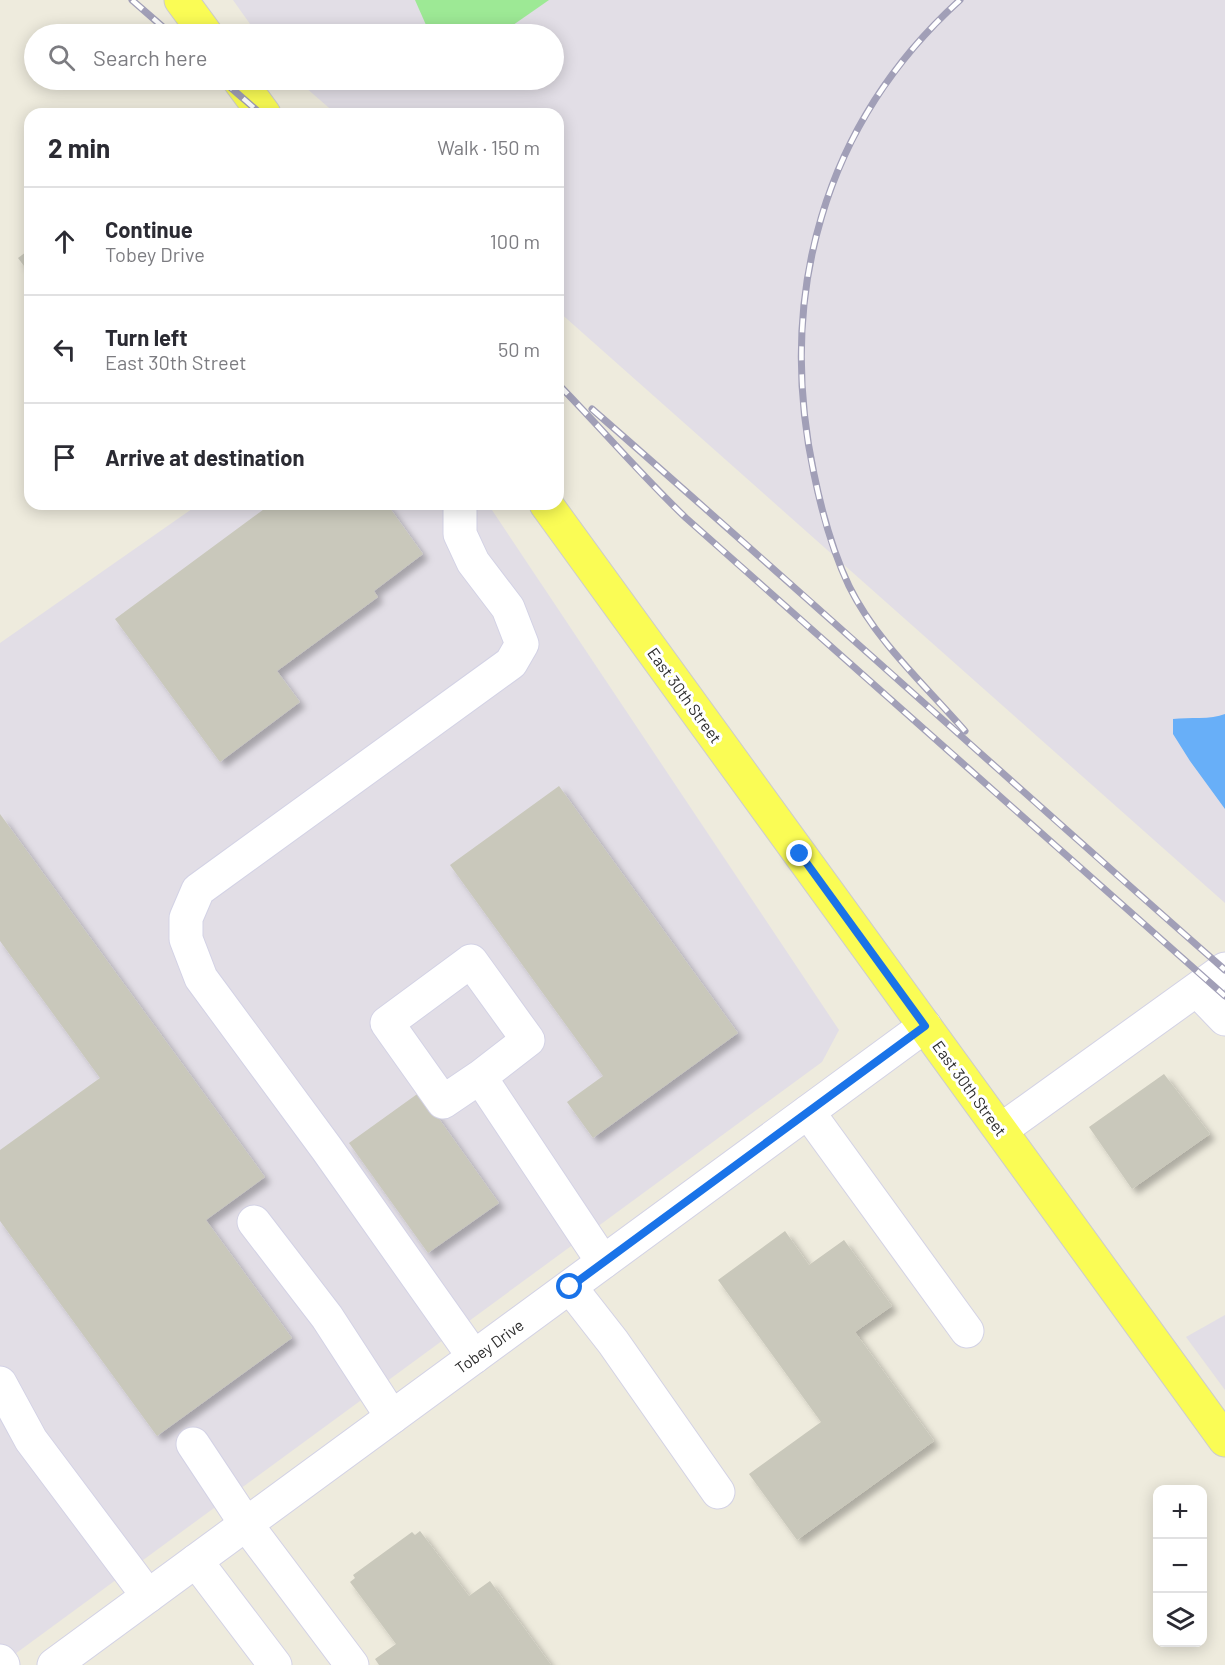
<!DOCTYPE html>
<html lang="en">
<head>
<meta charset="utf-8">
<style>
	body { margin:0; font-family:Barlow,sans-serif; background:#f2f2f3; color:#2b2b33 }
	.controls { position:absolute; right:18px; bottom:18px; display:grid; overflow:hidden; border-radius:12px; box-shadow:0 3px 15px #0003 }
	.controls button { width:54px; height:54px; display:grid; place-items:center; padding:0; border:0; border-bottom:2px solid #e1e1e2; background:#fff; color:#2b2b33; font:30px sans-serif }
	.stop { position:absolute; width:18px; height:18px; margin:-14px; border:4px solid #1a73e8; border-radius:50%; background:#fff }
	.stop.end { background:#1a73e8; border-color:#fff; box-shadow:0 2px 6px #0008 }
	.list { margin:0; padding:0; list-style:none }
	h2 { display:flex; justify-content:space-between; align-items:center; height:78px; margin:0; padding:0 24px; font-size:26px }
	h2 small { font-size:20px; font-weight:400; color:#7c7c81 }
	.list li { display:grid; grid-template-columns:39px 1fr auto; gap:18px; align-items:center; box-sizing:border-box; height:108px; padding:0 24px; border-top:2px solid #e1e1e2 }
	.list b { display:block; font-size:22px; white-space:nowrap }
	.list p { margin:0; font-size:20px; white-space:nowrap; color:#7c7c81 }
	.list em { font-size:20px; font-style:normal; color:#7c7c81 }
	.icon { flex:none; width:33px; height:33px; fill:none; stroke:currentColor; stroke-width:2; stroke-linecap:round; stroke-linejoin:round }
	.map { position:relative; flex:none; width:1225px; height:1665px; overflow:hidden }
	.search { position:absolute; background:#fff; box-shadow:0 3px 15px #0003; left:24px; top:24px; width:540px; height:66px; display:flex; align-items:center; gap:15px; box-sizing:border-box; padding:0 21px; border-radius:33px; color:#7c7c81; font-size:22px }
	.panel { position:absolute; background:#fff; box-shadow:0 3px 15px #0003; left:24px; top:108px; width:540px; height:402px; border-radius:18px }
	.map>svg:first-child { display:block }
</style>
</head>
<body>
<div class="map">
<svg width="1225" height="1665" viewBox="0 0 1225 1665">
	<defs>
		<filter id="shadow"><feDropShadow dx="5.5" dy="5.5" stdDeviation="3" flood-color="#0004"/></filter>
	</defs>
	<rect width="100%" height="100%" fill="#eeebdd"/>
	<g fill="#e2dee6">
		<path d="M233 0H1225V903L558 311V114H336L297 80H554V34H257Z"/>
		<path d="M199 504H488L839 1030 822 1062 0 1665V643Z"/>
		<path d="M1225 1315V1390L1186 1337Z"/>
	</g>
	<path fill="#9de995" d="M415 0H549L500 34H432L426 25Z"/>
	<path fill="#68aff8" d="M1225 714V809L1190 761 1173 734V719C1189 717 1211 720 1225 714Z"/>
	<g fill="#c9c8bb" filter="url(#shadow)">
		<path d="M30 249V274L18 258Z"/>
		<path d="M271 504H387L423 554 374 591 378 597 277 671 300 702 220 762 115 619Z"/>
		<path d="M559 786 738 1033 593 1138 567 1102 603 1076 450 865Z"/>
		<path d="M0 814 265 1177 206 1220 292 1338 157 1436 0 1221V1150L100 1078 0 941Z"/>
		<path d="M1164 1074 1210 1134 1132 1189 1089 1127Z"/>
		<path d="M420 1092 499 1203 428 1253 349 1143Z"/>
		<path d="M785 1231 809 1265 844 1240 892 1306 855 1332 934 1441 797 1540 749 1474 821 1422 718 1280Z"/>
		<path d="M420 1531 469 1596 490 1581 551 1665H379L375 1659 396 1644 350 1582 355 1578 353 1575 412 1532 415 1535Z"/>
	</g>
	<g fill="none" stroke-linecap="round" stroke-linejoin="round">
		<g stroke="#d3d2e5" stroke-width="35">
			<g id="minor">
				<path d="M460 504V534L473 562 508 608 522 644 511 663 198 890 186 918V939L201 978 327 1149 474 1357"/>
				<path d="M1197 990 1225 1019"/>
				<path d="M480 1077 528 1040 471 961 387 1023 443 1102 480 1077 603 1262"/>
				<path d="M808 1112 967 1331"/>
				<path d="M1001 1130 1225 969"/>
				<path d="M254 1222 327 1317 392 1417"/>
				<path d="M570 1287 613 1342 718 1492"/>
				<path d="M0 1383 31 1440 148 1596"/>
				<path d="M193 1444 246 1524 352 1665"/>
				<path d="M196 1561 275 1665"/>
				<path d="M0 1661 3 1665"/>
				<path d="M54 1665 925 1026"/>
			</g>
		</g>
		<g stroke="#ccc" stroke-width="35">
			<g id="major">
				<path d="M181 0 206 34"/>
				<path d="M239 80 264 114"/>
				<path d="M546 504 1225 1440"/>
			</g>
		</g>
		<use href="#minor" stroke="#fff" stroke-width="33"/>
		<use href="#major" stroke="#fafc55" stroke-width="33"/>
		<g stroke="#a19fb7" stroke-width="7">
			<g id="rail">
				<path d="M132 0 171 34"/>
				<path d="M960 0C824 123 776 295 814 474 822 513 832 550 849 586 876 641 925 685 965 731"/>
				<path d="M222 80 261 114"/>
				<path d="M558 384C601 428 641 475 686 518L1225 996"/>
				<path d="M592 409C804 594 1013 784 1225 970"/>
			</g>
		</g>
		<use href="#rail" stroke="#fff" stroke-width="4.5" stroke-dasharray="14" stroke-linecap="butt"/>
	</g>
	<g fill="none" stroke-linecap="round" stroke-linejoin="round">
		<path stroke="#1a73e8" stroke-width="8" d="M570 1287 925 1026 800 854"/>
	</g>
	<g text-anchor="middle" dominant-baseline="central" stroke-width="6" stroke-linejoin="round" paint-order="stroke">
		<g font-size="16" fill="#2c2c2c" stroke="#fff">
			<text transform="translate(685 695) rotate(54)">East 30th Street</text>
			<text transform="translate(970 1088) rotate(54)">East 30th Street</text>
			<text transform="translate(489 1346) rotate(-36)">Tobey Drive</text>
		</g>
	</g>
</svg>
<div class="controls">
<button>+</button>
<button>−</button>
<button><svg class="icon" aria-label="layers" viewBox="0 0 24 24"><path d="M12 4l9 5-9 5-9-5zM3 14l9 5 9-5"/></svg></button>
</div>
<div class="stop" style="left:570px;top:1287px"></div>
<div class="stop end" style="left:800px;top:854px"></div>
<div class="search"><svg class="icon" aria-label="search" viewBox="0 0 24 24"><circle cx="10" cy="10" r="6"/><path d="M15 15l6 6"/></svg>Search here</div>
<section class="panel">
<h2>2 min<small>Walk · 150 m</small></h2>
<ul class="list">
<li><svg class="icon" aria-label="ahead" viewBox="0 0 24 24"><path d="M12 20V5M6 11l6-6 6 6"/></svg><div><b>Continue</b><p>Tobey Drive</p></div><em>100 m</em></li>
<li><svg class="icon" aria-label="left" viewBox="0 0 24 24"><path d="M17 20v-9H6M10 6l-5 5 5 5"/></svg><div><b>Turn left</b><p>East 30th Street</p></div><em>50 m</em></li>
<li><svg class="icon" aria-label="arrive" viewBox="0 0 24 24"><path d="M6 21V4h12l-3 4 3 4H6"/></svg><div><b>Arrive at destination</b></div></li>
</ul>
</section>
</div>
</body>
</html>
